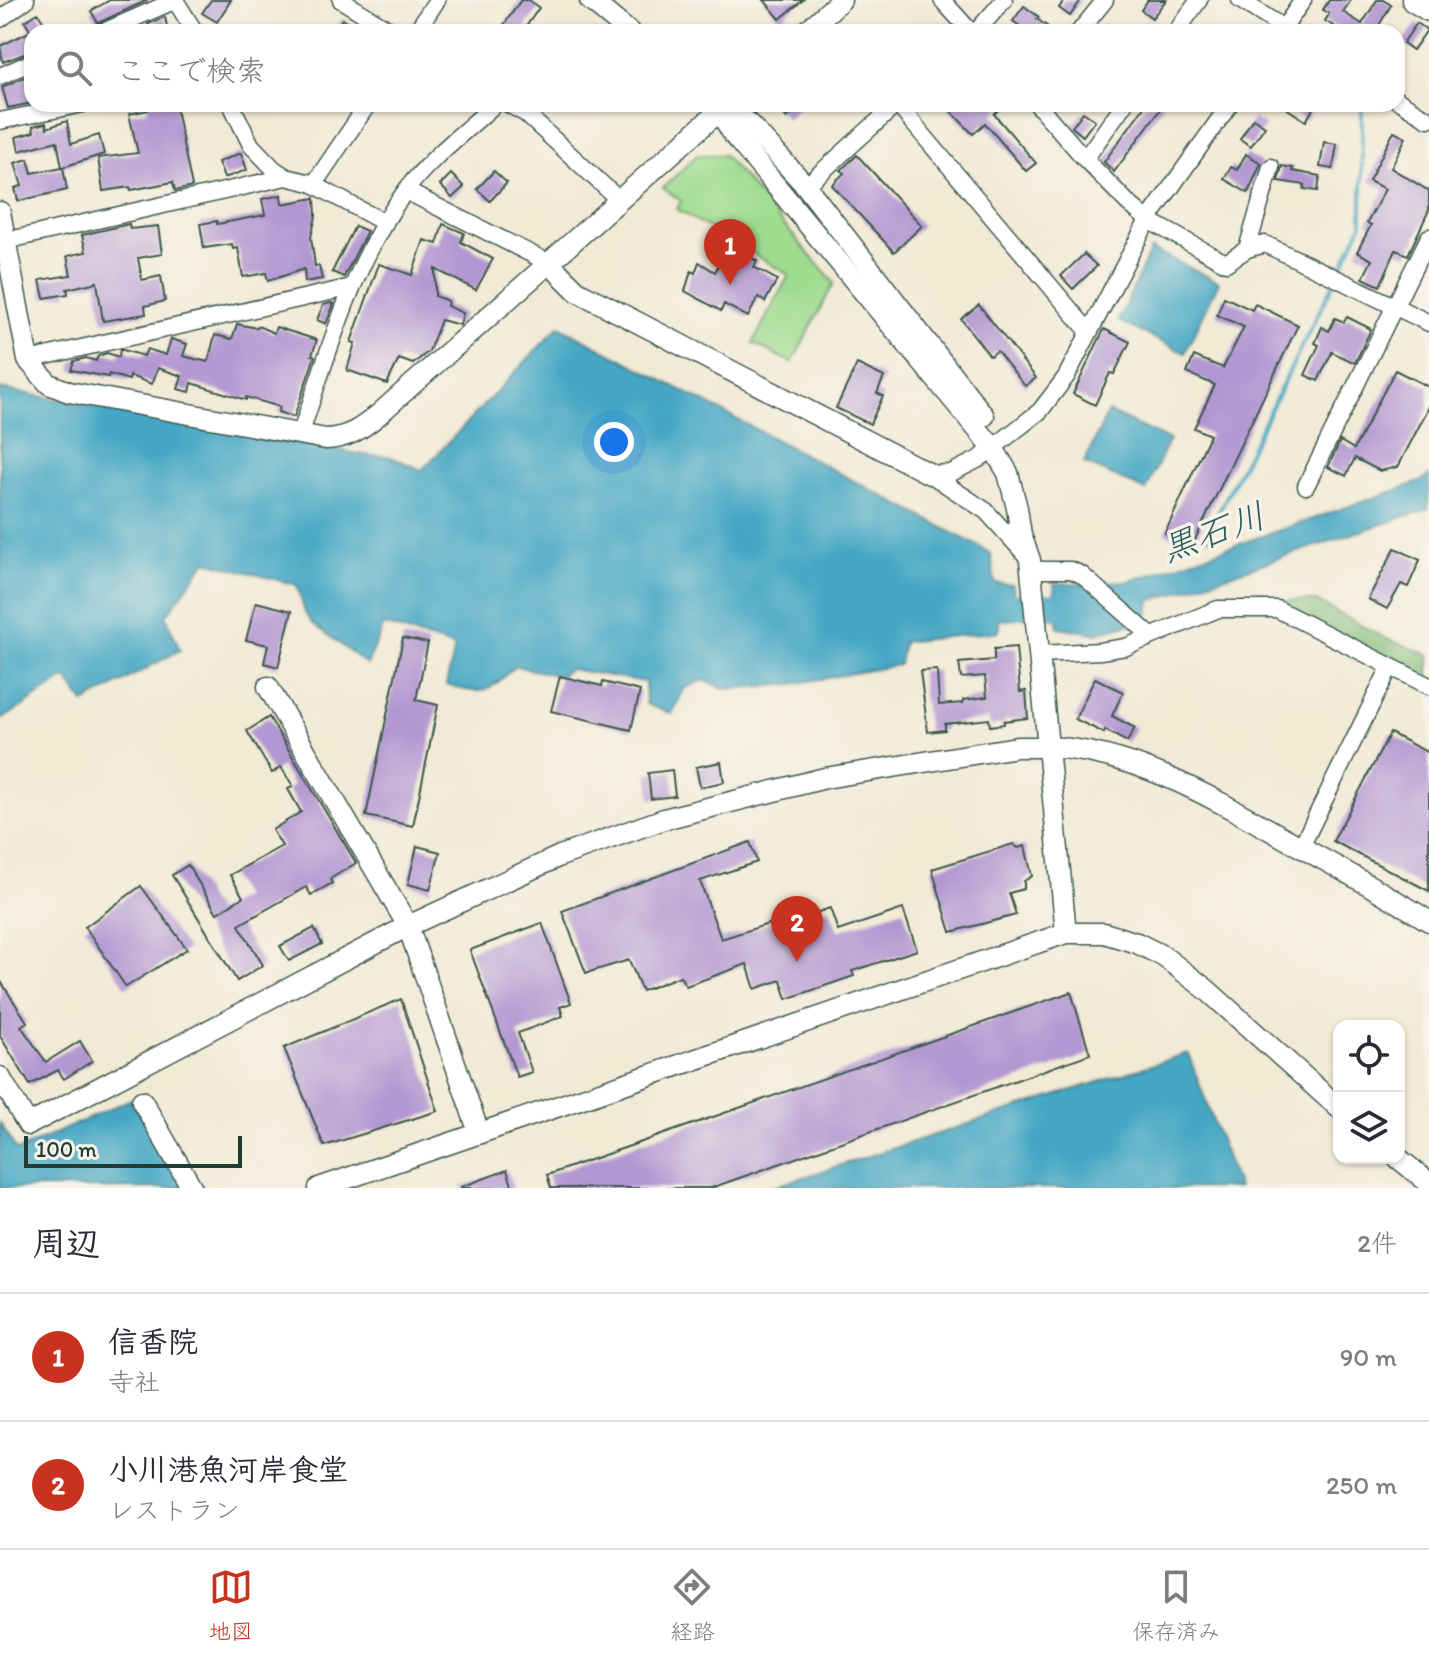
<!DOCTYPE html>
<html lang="ja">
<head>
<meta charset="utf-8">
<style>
	body { margin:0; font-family:Itim,"Klee One",sans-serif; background:#f2f2f3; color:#2b2b33 }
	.controls { position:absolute; right:24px; bottom:24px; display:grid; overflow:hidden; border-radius:16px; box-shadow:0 2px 6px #0004 }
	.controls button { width:72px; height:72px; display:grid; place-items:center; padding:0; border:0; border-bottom:2px solid #e1e1e2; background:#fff; color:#2b2b33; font:40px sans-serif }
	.scale { position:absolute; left:24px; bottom:20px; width:218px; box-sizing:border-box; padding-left:8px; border:4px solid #1f3d34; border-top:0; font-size:22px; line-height:28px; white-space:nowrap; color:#1f3d34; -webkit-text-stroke:6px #f7f3e8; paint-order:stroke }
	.you { position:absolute; left:614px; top:442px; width:28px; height:28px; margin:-20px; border:6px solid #fff; border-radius:50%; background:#1a73e8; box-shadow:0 0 0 12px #1a73e833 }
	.badge { display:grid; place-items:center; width:52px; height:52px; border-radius:50%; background:#c8321e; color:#fff; font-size:26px; font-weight:700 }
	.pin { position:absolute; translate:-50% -66px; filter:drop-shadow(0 2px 4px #0008) }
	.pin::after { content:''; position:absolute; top:42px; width:28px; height:24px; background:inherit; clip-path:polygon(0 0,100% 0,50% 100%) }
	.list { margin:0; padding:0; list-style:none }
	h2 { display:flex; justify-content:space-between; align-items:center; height:104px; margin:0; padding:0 32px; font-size:34px }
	h2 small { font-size:26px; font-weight:400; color:#7c7c81 }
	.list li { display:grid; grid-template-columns:52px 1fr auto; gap:24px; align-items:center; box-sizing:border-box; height:128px; padding:0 32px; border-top:2px solid #e1e1e2 }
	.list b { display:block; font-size:30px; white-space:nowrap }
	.list p { margin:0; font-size:26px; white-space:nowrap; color:#7c7c81 }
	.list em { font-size:26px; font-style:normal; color:#7c7c81 }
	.icon { flex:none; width:44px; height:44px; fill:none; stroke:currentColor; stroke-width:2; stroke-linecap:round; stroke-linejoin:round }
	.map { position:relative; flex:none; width:1429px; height:1188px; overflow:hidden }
	.search { position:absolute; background:#fff; box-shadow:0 2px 6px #0004; left:24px; right:24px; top:24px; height:88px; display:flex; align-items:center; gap:20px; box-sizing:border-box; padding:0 28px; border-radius:24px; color:#7c7c81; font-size:30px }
	.sheet { height:360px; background:#fff }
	nav { display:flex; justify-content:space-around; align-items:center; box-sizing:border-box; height:112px; border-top:2px solid #e1e1e2; background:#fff; font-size:22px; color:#7c7c81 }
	nav a { display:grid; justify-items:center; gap:4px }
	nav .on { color:#c8321e }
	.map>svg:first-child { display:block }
</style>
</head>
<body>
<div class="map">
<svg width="1429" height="1188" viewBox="0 0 1429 1188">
	<rect width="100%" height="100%" fill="#f7f3e8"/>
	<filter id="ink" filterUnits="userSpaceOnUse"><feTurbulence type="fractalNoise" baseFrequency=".0125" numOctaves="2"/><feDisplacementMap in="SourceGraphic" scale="16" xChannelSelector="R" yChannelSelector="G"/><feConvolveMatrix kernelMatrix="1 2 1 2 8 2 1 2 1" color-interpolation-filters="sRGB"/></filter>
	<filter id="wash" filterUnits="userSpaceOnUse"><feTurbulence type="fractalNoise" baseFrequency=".006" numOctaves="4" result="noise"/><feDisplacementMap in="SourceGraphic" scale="32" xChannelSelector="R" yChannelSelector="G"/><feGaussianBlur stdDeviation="1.8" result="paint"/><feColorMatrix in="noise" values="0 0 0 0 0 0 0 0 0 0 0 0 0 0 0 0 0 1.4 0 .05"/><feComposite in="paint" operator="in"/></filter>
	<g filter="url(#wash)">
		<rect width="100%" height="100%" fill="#f1ead5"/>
		<path fill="#9fdc90" stroke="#5f8c62" stroke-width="2" d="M697 155H724L834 283 792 363 753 343 789 275 677 209 681 201 663 188Z"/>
		<path fill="#7fbc7a" stroke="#4f7c57" stroke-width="2" d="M1291 600 1316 601 1385 638 1429 655V683L1277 606Z"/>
		<g fill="#45a7c4" stroke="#32727c" stroke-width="2">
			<path d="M1151 249 1219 282 1185 353 1118 321Z"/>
			<path d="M559 326 982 548 991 554 995 583 1013 585 1016 619 999 620V631L903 642 899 665 793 684 724 689 704 680 685 688 672 714 646 704 645 682 569 669 560 676 515 666C486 694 485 696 446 685L455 647 384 625 367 665 311 622 305 613 297 585 206 561 166 616 180 650 84 703 66 678 0 721V389L371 456H389L422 470Z"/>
			<path d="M1108 412 1169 440 1146 491 1084 463Z"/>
			<path d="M1429 475 1428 509 1150 601 1148 620 1095 633 1058 627 1054 584 1130 581 1420 482Z"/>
			<path d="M1188 1053 1238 1188H770Z"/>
			<path d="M131 1099 183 1188H0V1123L17 1151Z"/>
		</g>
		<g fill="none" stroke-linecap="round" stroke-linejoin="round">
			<g stroke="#45a7c4" stroke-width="4">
				<path d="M1337 276 1362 224V104"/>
				<path d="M1209 538 1208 534 1333 284"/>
			</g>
			<path stroke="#45a7c4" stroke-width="26" d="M1015 606H1090"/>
		</g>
		<g id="blocks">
			<g fill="#b297d2">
				<path d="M110 0H148L98 23 91 11Z"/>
				<path d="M211 0H231L217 22 202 13Z"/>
				<path d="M521 0H529L539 8 522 32H499Z"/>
				<path d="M764 0H803L780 19Z"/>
				<path d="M1064 0H1081L1070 16 1059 8Z"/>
				<path d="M1148 0H1166L1152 18 1141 10Z"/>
				<path d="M1329 0H1351L1343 12 1362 24 1377 0H1383L1391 5 1375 32H1344L1325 21 1329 14 1323 10Z"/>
				<path d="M1024 6 1039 17 1037 19 1055 32H1028L1013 21Z"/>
				<path d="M38 13 51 32H32V51L3 62 0 46 31 31 25 21Z"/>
				<path d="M165 17 168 32H150L148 24Z"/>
				<path d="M342 19 365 32H334Z"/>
				<path d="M1417 23 1427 30 1413 50 1403 43Z"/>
				<path d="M32 74V103L8 108 2 87Z"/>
				<path d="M147 104H175L192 187 175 191 173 182 131 190 130 187 103 191 98 158 138 153 129 114 148 110Z"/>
				<path d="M774 104H802L787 118Z"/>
				<path d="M944 104H1005L994 114 1036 163 1026 171 985 123 973 134Z"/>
				<path d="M1146 104H1164L1114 172 1104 162Z"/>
				<path d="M1280 104H1316L1306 121Z"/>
				<path d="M1083 112 1095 120 1083 136 1072 127Z"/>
				<path d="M1253 118 1265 126 1251 146 1240 139Z"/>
				<path d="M67 121 71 144 99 135 104 154 63 167 67 190 18 201 15 188 22 186 15 163 28 159 32 173 62 167 57 141 19 151 16 137 34 132 33 126 46 123 47 128Z"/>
				<path d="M1394 131 1406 137 1391 168 1429 191V210L1408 255 1396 250 1380 286 1363 278 1372 260 1357 252 1371 225 1367 223 1385 189 1369 181Z"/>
				<path d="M1324 142 1337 144 1333 169 1320 167Z"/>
				<path d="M241 153 247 170 224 178 218 162Z"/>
				<path d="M1246 154 1261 163 1248 193 1224 179 1231 167 1237 170Z"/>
				<path d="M857 155 922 226 894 252 832 185 844 173 841 170Z"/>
				<path d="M1282 166 1293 168 1292 171 1320 176 1318 191 1304 189 1305 185 1278 181Z"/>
				<path d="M494 171 507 183 490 201 477 189Z"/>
				<path d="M451 174 464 187 452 198 440 185Z"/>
				<path d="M281 195 282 204 315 198 316 216 311 237 315 266H319L322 279 305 282 304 269 268 281 266 273 243 277 238 248 233 249 232 244 204 248 200 224 217 221V224L265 215 262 199Z"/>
				<path d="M129 224 130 229 158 226 162 254 138 258 142 280 161 276 165 301 145 306 146 314 103 321 97 282 67 289 68 294 44 298 40 280 71 275 67 256 86 252 82 235Z"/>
				<path d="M443 224 464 233 461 242 493 259 476 290 435 269V296L448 301 447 306 463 313 460 325 441 320 429 351 413 364 399 359 387 384 347 370 355 343 351 342 379 264 412 275 424 240 437 244Z"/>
				<path d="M355 226 367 231 344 277 332 272Z"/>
				<path d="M728 246 757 261 754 267 777 280 765 302 758 297 748 317 724 304 721 311 685 291 691 271 695 273 699 262 715 272Z"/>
				<path d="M1084 254 1097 266 1073 289 1061 276Z"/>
				<path d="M1224 297 1252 310 1255 304 1298 325 1192 546 1165 533 1210 435 1194 428 1215 385 1187 373 1194 356 1223 368 1244 327 1217 315Z"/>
				<path d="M331 303 334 304 326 324 317 320 323 305Z"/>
				<path d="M979 305 1036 378 1025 386 997 351 990 356 961 319Z"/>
				<path d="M1347 317 1371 329 1355 363 1332 352 1318 381 1305 375 1319 345 1315 343 1322 327 1329 331 1335 318 1344 322Z"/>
				<path d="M237 324 257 328 258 326 274 333 276 327 317 340 312 355 315 356 294 417 278 412 280 407 246 397V400L192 383 190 392 178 389 182 376 158 368 152 384 130 376 129 380 109 374 108 377 71 370 74 361 86 358 96 361 98 356 107 353 119 357 120 350H123L144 356 147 349 166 355 171 339 187 344 183 356 208 362 215 335 232 339Z"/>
				<path d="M1104 329 1130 342 1114 374 1110 373 1095 405 1073 394Z"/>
				<path d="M857 364 884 377 877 393 883 396 870 424 836 408Z"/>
				<path d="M1395 370 1429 387V407L1398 467 1380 471 1355 458 1346 476 1328 467 1340 441 1354 449Z"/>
				<path d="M1395 548 1420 560 1408 587 1401 584 1387 609 1368 599Z"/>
				<path d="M256 602 292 611 278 667 264 663 268 645 246 640Z"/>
				<path d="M403 638 428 643 416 700 438 705 413 826 366 816Z"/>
				<path d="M1016 647 1020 692 1026 691 1028 718 1004 721V724L990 726 989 719 945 724V730L928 732 920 671 937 670 939 705 963 703V700L987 697 985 676 961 678 959 663 994 660V649Z"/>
				<path d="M560 676 602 686 603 682 640 691 631 730 551 711Z"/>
				<path d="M1095 678 1123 692 1112 716 1135 728 1127 742 1105 730 1104 733 1075 719Z"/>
				<path d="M269 717 356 863 330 879 332 883 311 895 306 887 239 925 263 965 237 981 172 875 188 865 217 913 243 897 230 875 282 846 272 830 301 812 288 789 293 786 281 767 272 773 247 731Z"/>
				<path d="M1390 733 1429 753V891L1333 841Z"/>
				<path d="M721 762 724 782 700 787 696 767Z"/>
				<path d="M672 770 675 796 651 799 648 773Z"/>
				<path d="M750 842 757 862 700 881 721 939 806 912 807 916 830 908 838 931 903 909 917 950 852 971 854 976 787 999 781 980 755 989 747 964 686 986 680 976 642 991 629 960 586 973 562 911Z"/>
				<path d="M1013 844 1018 848 1025 846 1032 876 1024 881V889L1009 893 1016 915 951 932 932 869Z"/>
				<path d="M417 846 440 852 430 890 408 884Z"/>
				<path d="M141 886 187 949 126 987 85 927Z"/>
				<path d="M542 923 571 1003 560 1007 563 1016 518 1033 532 1072 517 1077 470 950Z"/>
				<path d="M314 928 322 944 289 961 280 946Z"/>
				<path d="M0 980 27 1022 21 1026 46 1062 80 1041 92 1061 64 1079 58 1070 30 1085 0 1036Z"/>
				<path d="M1071 992 1090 1054 711 1188H551L547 1175Z"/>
				<path d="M401 999 438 1111 324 1146 284 1048Z"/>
				<path d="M507 1170 513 1188H461V1187Z"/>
			</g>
		</g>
	</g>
	<g filter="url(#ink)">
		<use href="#blocks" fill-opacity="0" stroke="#3e574c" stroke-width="2"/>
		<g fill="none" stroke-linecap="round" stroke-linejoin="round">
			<g stroke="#3e574c" stroke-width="19">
				<g id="minor">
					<path d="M175 0 195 32"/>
					<path d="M341 0 393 32"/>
					<path d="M942 0 971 32"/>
					<path d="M1240 0 1290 32"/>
					<path d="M0 19 26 0"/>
					<path d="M103 32 176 0"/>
					<path d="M416 32 437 0"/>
					<path d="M976 32 1004 0"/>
					<path d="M1079 32 1105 0"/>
					<path d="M1176 32 1199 0"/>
					<path d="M1281 32 1303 0"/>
					<path d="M0 76 32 62"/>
					<path d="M1397 100 1428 119"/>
					<path d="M231 104 251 145 274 169 286 177 311 183 385 223"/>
					<path d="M508 104 526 114 618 199"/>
					<path d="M897 104 1089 332"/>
					<path d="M1037 104 1085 159 1128 203 1148 220 1226 263 1247 249 1265 244 1429 323"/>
					<path d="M0 121 83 104"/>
					<path d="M1085 159 1124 104"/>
					<path d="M314 184 368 104"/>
					<path d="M806 186 897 104"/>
					<path d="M406 191 549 263"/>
					<path d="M5 241 286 177"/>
					<path d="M1247 249 1271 167"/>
					<path d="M28 360 352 287"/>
					<path d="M300 435C329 351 353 261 407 189 431 157 466 131 495 104"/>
					<path d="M930 474 951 473 979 459 1040 411 1066 377 1148 220 1230 104"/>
					<path d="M930 474 986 511 1024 553"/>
					<path d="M1306 486 1429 237"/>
					<path d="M1031 570H1071L1082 575 1151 636"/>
					<path d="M1040 654 1100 651 1126 647 1218 609H1277L1429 686"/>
					<path d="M1301 847 1390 667"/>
				</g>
			</g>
			<g stroke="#3e574c" stroke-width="23">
				<g id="tertiary">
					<path d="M590 0 629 32"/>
					<path d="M806 32 841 0"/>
					<path d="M713 104 719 110 733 134 993 448 1008 473 1017 508 1021 535 1030 560 1048 747C1134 751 1213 798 1286 839 1334 865 1382 892 1429 921"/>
					<path d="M719 110 747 122 806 186 984 416"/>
					<path d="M0 212 28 360 49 384 69 392 326 439C348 438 361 429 378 415L549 263 577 291 930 474"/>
					<path d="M549 263 727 104"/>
					<path d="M268 687 408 926 479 1133"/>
					<path d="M0 1077 28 1125 408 926 560 856 664 819 825 778 1017 747H1048L1066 933"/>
					<path d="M142 1101 192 1188"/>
					<path d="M1398 1158 1429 1183"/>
					<path d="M319 1188 1066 933H1104L1137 943 1163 956 1206 989 1339 1108"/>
				</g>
			</g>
			<g stroke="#3e574c" stroke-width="27">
				<path id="primary" d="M1414 0 1429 9"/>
			</g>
			<use href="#minor" stroke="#fff" stroke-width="16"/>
			<use href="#tertiary" stroke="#fff" stroke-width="20"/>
			<use href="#primary" stroke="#fff" stroke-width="24"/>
		</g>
	</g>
	<g text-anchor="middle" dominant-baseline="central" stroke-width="7" stroke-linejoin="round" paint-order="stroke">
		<g font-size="36" font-style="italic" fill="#2a5d5f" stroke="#f7f3e8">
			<text transform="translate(1213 532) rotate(-20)">黒石川</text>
		</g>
	</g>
</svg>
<div class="controls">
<button><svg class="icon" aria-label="locate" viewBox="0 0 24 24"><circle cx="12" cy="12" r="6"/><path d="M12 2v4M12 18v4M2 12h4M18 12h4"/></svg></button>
<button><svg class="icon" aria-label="layers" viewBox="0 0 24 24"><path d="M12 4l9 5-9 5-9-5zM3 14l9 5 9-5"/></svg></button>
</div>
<div class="scale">100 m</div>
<div class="you"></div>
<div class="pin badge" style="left:730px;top:285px">1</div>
<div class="pin badge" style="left:797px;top:962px">2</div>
<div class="search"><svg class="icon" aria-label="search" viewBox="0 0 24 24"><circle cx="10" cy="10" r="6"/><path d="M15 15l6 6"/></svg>ここで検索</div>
</div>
<section class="sheet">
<h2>周辺<small>2件</small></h2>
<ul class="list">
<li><span class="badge">1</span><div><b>信香院</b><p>寺社</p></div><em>90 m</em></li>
<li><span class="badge">2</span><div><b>小川港魚河岸食堂</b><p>レストラン</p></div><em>250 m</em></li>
</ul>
</section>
<nav>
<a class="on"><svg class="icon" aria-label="map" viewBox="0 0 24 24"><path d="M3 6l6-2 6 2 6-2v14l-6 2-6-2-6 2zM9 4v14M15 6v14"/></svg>地図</a>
<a><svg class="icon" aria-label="directions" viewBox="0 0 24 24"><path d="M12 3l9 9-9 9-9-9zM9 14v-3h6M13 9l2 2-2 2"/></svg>経路</a>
<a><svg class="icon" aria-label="saved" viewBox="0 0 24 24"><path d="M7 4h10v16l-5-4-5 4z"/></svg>保存済み</a>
</nav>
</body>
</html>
